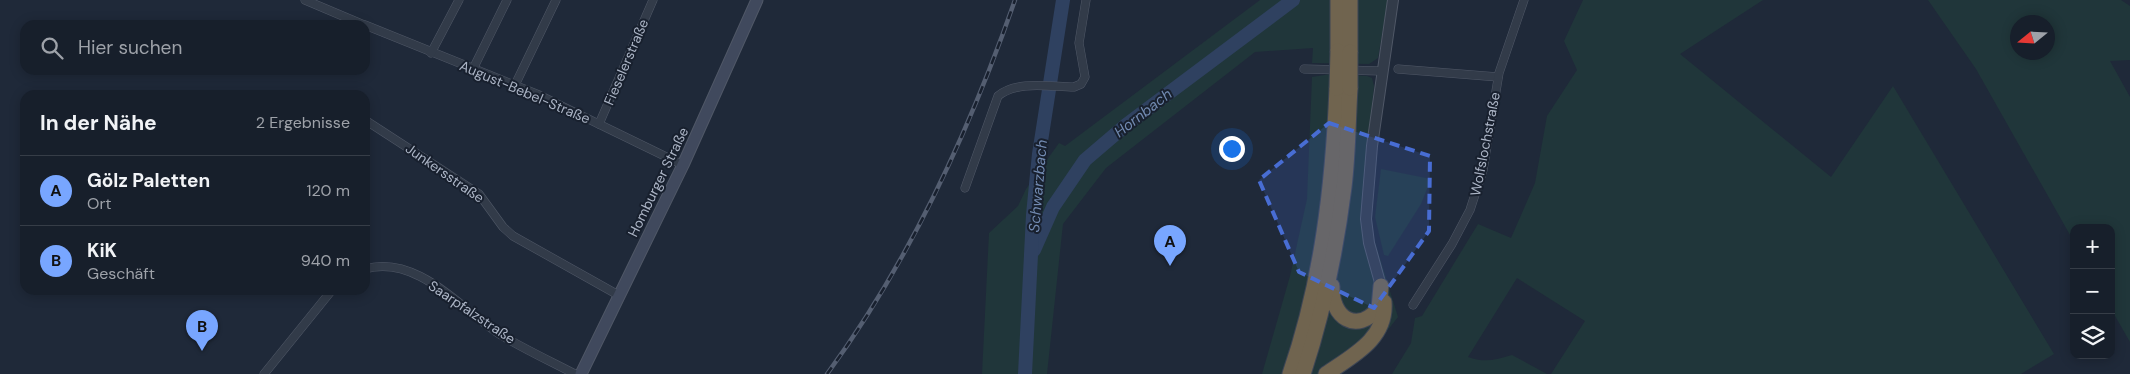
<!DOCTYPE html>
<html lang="de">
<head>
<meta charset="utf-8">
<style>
	body { margin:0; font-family:"DM Sans",sans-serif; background:#242c37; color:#f1f3f6 }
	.controls { position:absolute; right:15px; bottom:15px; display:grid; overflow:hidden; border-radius:10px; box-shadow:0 2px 12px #0003 }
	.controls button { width:45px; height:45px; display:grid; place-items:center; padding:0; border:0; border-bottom:1px solid #363d47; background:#171f2b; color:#f1f3f6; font:25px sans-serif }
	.compass { position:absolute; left:2010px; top:15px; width:45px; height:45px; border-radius:50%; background:#171f2b; box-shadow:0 2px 12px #0003; rotate:252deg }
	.you { position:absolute; left:1231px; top:148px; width:18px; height:18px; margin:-12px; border:4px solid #fff; border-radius:50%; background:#1a73e8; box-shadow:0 0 0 8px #1a73e833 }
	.badge { display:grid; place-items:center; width:32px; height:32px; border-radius:50%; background:#78a6ff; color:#111; font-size:16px; font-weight:700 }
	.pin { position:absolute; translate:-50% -41px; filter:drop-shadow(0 1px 2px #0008) }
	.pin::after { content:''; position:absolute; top:26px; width:18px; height:15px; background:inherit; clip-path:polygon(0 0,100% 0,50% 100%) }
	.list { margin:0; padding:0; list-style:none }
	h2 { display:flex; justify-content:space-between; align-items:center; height:65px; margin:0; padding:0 20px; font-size:21px }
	h2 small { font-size:16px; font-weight:400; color:#9ea2a9 }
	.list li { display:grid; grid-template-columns:32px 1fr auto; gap:15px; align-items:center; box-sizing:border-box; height:70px; padding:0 20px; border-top:1px solid #363d47 }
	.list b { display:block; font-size:19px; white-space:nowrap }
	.list p { margin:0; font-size:16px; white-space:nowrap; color:#9ea2a9 }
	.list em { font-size:16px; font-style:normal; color:#9ea2a9 }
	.icon { flex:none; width:28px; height:28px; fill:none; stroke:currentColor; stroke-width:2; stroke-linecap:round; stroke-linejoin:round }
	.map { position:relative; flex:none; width:2130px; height:374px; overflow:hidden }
	.search { position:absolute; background:#171f2b; box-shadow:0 2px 12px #0003; left:20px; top:20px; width:350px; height:55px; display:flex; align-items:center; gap:12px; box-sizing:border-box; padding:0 18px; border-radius:15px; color:#9ea2a9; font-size:19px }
	.panel { position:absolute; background:#171f2b; box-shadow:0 2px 12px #0003; left:20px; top:90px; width:350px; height:205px; border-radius:15px }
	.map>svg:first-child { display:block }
</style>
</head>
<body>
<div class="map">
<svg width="2130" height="374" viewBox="0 0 2130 374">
	<rect width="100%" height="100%" fill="#1f2939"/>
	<g fill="#20363a" fill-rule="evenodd">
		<path d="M1260 0H1388L1378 58 1369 64 1312 63 1313 48 1255 52 1106 168 1063 224 1047 374H982L989 233 1018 206 1026 189 1059 143 1065 146Z"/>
		<path d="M1583 0H1763L1680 54 1831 177 1893 86 2054 354 2021 374H1551L1585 321 1517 278 1468 357C1484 363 1496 360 1512 355L1547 374H1392L1411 343 1415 318 1422 316 1478 224 1511 238 1535 183 1547 116 1577 70 1564 41Z"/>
		<path d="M1928 0H2121L2130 6V60L2110 61 2130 97V342L2111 309V228H2074V242L1976 69ZM2018 22H2048V52H2018Z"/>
		<path d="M1331 74 1367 76 1372 78 1374 86 1361 219H1371L1374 239 1398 317 1373 349 1338 374H1262L1290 276 1307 199 1312 77Z"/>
		<path d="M1381 169 1431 179 1421 204 1388 256 1384 255 1375 217Z"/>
	</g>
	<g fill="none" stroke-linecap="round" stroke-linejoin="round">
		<g stroke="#2f4160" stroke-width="14">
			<path d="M1034 250 1053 207 1085 160 1126 125 1293 0"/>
			<path d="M1025 374 1033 215 1039 154 1063 0"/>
		</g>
		<g stroke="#505867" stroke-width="9">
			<g id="minor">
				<path d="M305 0 364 25"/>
				<path d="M365 25 539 95 683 165"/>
				<path d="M431 53 459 0"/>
				<path d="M473 69 507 0"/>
				<path d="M1304 69 1382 71"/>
				<path d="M1398 69 1498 77"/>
				<path d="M515 85 556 0"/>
				<path d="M365 120 479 194 503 227 513 236 620 296"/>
				<path d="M599 124 653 0"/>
				<path d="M965 188 998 96C1017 80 1051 87 1074 87L1081 84 1085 77 1079 43 1086 0"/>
				<path d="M365 269C417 254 461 309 501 335 524 349 550 361 575 374"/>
				<path d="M1413 305 1452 244 1470 210 1483 170 1499 73 1524 0"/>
				<path d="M264 374 332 290"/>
			</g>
		</g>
		<g stroke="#505867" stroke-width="12">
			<path id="tertiary" d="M1381 286 1369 243 1366 219 1372 146 1393 0"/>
		</g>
		<g stroke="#505867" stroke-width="13">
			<path id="secondary" d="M581 374 683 165 757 0"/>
		</g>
		<g stroke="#3d4554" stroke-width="17">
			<g id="motorway">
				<path d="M1338 51V0"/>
				<path d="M1350 52V0"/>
				<path d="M1332 286C1331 317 1356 335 1379 308L1381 286"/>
				<path d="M1290 374C1322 281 1333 186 1337 88"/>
				<path d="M1303 374C1323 314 1336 250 1344 187 1348 155 1348 121 1350 88"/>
				<path d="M1326 374C1352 356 1387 339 1384 302"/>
			</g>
		</g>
		<use href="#minor" stroke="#323b49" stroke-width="8"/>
		<use href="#tertiary" stroke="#323b49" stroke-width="10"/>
		<use href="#secondary" stroke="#40495d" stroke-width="11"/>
		<use href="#motorway" stroke="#70644f" stroke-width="15"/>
		<g stroke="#545e71" stroke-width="4.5">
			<path id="rail" d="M827 374C910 261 969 132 1015 0"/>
		</g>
		<use href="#rail" stroke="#18202e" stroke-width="2.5" stroke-dasharray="8" stroke-linecap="butt"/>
		<g stroke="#3d4554" stroke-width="17" stroke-linecap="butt">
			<g id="motorway-bridge">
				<path d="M1337 88 1338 51"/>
				<path d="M1350 88V52"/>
			</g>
		</g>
		<use href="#motorway-bridge" stroke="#70644f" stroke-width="15"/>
	</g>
	<path fill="#486dd3" fill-opacity="0.2" stroke="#486dd3" stroke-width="4" stroke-dasharray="10 6" stroke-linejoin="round" d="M1329 123 1430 156 1429 231 1374 308 1299 272 1259 180Z"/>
	<g text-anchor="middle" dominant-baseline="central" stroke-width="4" stroke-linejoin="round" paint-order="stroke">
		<g font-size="14" fill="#acb5c6" stroke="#18202e">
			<text transform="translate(626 62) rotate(-67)">Fieselerstraße</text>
			<text transform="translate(525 92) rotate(23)">August-Bebel-Straße</text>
			<text transform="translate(1485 144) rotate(-79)">Wolfslochstraße</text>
			<text transform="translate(445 173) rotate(35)">Junkersstraße</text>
			<text transform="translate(658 182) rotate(-64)">Homburger Straße</text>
			<text transform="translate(472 312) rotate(34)">Saarpfalzstraße</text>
		</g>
		<g font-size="15" font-style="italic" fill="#728ab1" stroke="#18202e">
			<text transform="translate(1143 113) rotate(-38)">Hornbach</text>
			<text transform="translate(1038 186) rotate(-85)">Schwarzbach</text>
		</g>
	</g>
</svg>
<div class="controls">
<button>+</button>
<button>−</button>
<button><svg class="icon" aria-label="layers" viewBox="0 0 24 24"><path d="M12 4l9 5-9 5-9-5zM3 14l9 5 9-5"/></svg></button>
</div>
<svg class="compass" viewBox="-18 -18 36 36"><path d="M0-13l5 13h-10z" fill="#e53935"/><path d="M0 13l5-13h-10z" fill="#9ea2a9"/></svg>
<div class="you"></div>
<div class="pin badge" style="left:1170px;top:266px">A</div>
<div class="pin badge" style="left:202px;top:351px">B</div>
<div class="search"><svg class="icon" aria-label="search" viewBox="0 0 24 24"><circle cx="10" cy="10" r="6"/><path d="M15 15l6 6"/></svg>Hier suchen</div>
<section class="panel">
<h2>In der Nähe<small>2 Ergebnisse</small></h2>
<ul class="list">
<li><span class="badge">A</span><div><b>Gölz Paletten</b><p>Ort</p></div><em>120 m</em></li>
<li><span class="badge">B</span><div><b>KiK</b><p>Geschäft</p></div><em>940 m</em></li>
</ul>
</section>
</div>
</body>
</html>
